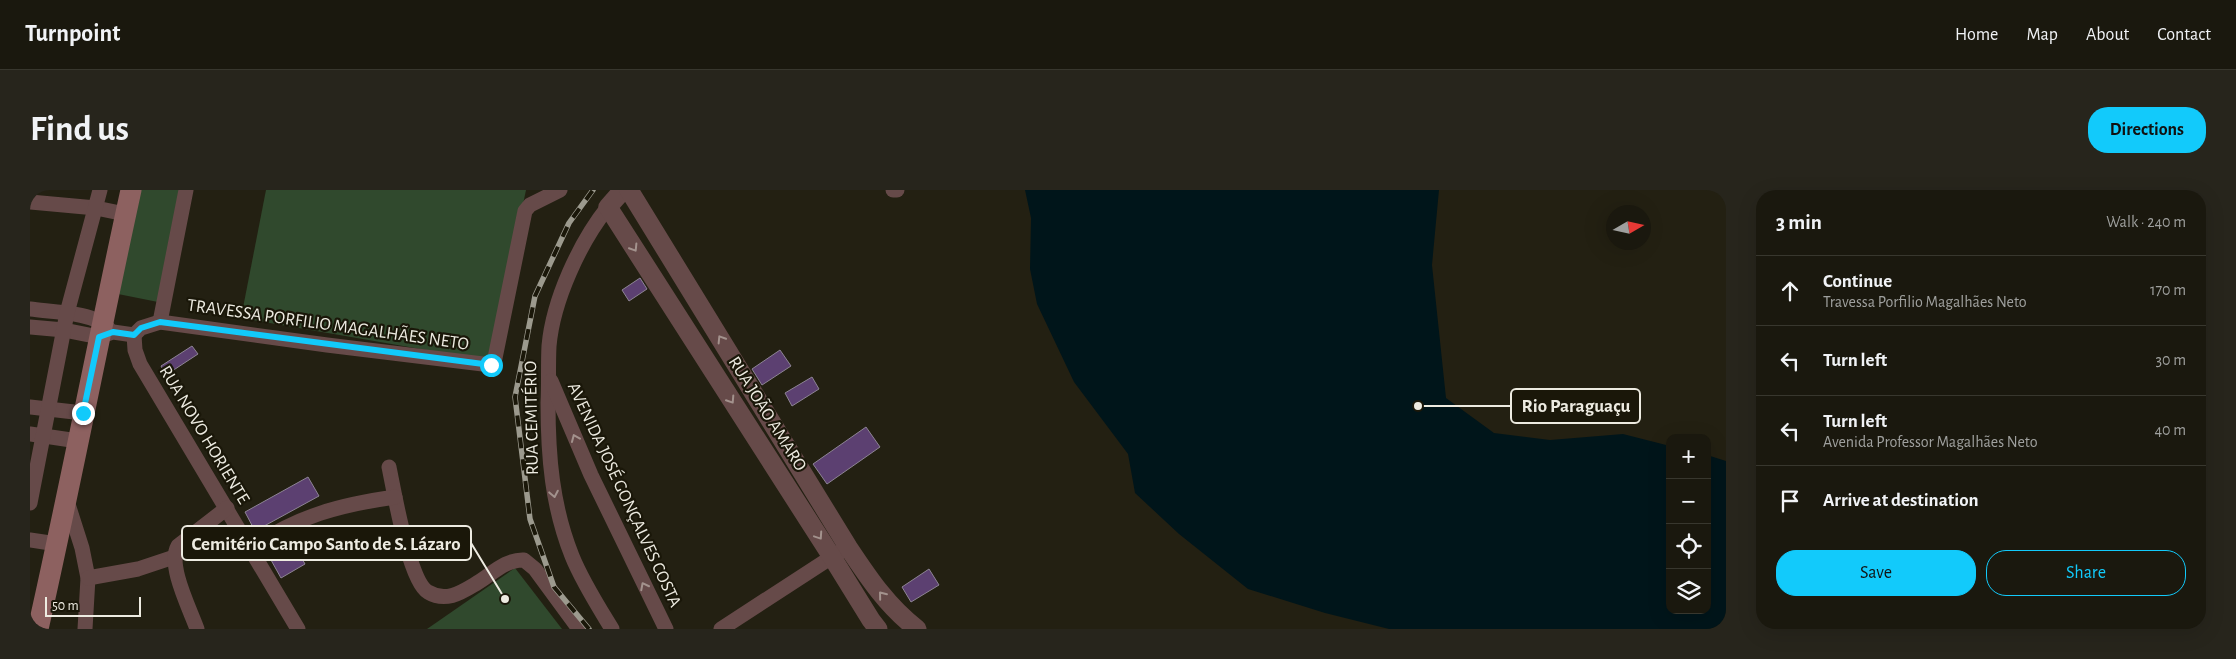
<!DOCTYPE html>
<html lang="en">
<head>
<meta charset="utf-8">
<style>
	body { margin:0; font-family:"Alegreya Sans",sans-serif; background:#27251c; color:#f1f3f6 }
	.controls { position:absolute; right:15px; bottom:15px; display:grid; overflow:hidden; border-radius:10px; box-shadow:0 5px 20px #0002 }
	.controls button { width:45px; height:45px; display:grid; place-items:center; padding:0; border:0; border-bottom:1px solid #38372e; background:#1a180e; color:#f1f3f6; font:25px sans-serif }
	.compass { position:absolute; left:1576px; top:15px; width:45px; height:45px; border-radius:50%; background:#1a180e; box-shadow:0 5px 20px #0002; rotate:81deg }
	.scale { position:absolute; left:15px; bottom:12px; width:96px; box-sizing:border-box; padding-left:5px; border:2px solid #edebe1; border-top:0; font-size:14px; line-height:18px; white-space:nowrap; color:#edebe1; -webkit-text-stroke:4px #1a1709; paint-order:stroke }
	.stop { position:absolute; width:15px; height:15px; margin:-11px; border:4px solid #12cafb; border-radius:50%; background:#fff }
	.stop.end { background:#12cafb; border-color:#fff; box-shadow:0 1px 5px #0008 }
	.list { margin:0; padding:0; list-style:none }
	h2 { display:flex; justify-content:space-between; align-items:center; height:65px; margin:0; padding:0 20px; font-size:21px }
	h2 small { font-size:16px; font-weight:400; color:#9fa09e }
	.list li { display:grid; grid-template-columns:32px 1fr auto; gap:15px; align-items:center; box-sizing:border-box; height:70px; padding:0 20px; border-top:1px solid #38372e }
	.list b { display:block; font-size:19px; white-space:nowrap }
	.list p { margin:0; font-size:16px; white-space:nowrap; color:#9fa09e }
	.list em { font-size:16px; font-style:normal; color:#9fa09e }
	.actions { display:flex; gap:10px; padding:15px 20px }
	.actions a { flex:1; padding:11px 0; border:1px solid #12cafb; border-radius:20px; text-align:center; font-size:18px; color:#12cafb }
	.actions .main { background:#12cafb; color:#111 }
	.icon { flex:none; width:28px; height:28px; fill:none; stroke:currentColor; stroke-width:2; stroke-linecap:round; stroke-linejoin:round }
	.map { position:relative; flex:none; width:1696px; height:439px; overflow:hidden; border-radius:20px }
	header { display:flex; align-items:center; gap:30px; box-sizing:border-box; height:70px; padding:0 25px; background:#1a180e; border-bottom:1px solid #38372e }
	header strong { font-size:24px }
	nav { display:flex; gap:28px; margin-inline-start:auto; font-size:18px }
	.intro { display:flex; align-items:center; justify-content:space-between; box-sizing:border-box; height:120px; padding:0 30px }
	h1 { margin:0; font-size:35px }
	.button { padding:12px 22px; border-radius:20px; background:#12cafb; color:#111; font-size:18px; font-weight:700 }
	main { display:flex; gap:30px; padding:0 30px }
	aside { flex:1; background:#1a180e; border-radius:20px; box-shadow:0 5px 20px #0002 }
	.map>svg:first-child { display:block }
</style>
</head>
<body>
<header>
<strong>Turnpoint</strong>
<nav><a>Home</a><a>Map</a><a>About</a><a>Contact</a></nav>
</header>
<div class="intro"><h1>Find us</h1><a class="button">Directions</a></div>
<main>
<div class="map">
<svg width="1696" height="439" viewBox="0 0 1696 439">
	<rect width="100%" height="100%" fill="#232012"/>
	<g fill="#30492d">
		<path d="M111 0H149L128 112 88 104Z"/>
		<path d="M236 0H496L460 171 211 128Z"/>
		<path d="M485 378 532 439H397Z"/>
	</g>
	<path fill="#00151a" d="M995 0H1409L1402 75 1416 208 1464 243 1520 250 1593 244 1640 256V420H1677V265L1696 271V439H1359L1295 423 1218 399 1149 344 1105 303 1098 264 1044 192 1007 114 1000 79 1001 28Z"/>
	<g fill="#5c4071" stroke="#8d8494">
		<path d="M610 88 617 99 599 111 592 100Z"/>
		<path d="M162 156 168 164 136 185 131 176Z"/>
		<path d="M750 160 761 176 732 195 722 179Z"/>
		<path d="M782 187 789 199 762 216 755 203Z"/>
		<path d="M836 237 850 257 797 294 783 274Z"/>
		<path d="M278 287 289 306 225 341 215 322Z"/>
		<path d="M263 344 271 358 267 360 275 374 251 388 236 361Z"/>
		<path d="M899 379 909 395 881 412 872 397Z"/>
	</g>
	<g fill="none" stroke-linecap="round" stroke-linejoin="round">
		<g stroke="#664a49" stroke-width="15">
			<path d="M863 0H867"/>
			<path d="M0 12 66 18 95 24"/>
			<path d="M578 17C550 52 523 110 519 156 518 175 519 194 518 213 518 266 522 316 542 366 552 391 568 416 582 439"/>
			<path d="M0 119C21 122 64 122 78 138"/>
			<path d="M130 132 156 0"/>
			<path d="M0 137 34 140 69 147 83 142 104 145"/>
			<path d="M104 145 111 138 130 132 297 155 461 175 465 168 495 21 500 15 530 0"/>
			<path d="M104 145 105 160 110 174 268 439"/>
			<path d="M521 191 561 285 636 439"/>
			<path d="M0 217 53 223"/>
			<path d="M0 244 48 251"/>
			<path d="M359 277C364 301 379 391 398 402 416 413 432 402 447 393 462 384 476 369 494 370L505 379 549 439"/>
			<path d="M37 311 52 358 58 388 55 439"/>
			<path d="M0 313 37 123 70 0"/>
			<path d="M0 350 27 354"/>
			<path d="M221 358C268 326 309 315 365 307"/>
			<path d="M58 388 108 379 144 367"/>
			<path d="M167 439C160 419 137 375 148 356L197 318"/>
			<path d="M691 439 811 361"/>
		</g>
		<g stroke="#664a49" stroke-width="19">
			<path d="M593 0 578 17 802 367 841 430 848 439"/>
			<path d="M599 0 818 357C838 387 857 416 887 439"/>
		</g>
		<path stroke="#8d6160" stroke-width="21" d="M8 439C41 293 69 146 101 0"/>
		<g stroke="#9c9a8e" stroke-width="5.5">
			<path id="rail" d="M559 439 524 397 500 329 485 207 505 106 539 33 563 0"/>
		</g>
		<use href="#rail" stroke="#1a1709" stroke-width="4" stroke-dasharray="11" stroke-linecap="butt"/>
	</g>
	<defs><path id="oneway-chevron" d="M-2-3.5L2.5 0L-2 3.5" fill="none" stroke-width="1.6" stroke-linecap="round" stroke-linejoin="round" transform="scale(1.25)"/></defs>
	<g stroke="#a3928d">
		<use href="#oneway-chevron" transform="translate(604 58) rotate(58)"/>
		<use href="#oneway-chevron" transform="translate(691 149) rotate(-122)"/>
		<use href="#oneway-chevron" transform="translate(701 210) rotate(57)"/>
		<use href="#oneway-chevron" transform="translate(545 248) rotate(-113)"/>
		<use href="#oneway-chevron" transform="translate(524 304) rotate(79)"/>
		<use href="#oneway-chevron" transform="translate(789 346) rotate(56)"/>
		<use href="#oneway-chevron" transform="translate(614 396) rotate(-117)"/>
		<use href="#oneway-chevron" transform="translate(852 405) rotate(-129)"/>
	</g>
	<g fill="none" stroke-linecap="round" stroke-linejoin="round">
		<path stroke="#12cafb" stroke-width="6" d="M53 223 69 147 83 142 104 145 111 138 130 132 461 175"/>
	</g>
	<g text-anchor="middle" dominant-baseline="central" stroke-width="4.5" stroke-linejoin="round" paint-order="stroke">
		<g font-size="18" fill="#edebe1" stroke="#1a1709">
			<text transform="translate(298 135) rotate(8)">TRAVESSA PORFILIO MAGALHÃES NETO</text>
			<text transform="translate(737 224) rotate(58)">RUA JOÃO AMARO</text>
			<text transform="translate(502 228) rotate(-91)">RUA CEMITÉRIO</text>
			<text transform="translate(174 245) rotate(59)">RUA NOVO HORIENTE</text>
			<text transform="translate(594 305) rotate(65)">AVENIDA JOSÉ GONÇALVES COSTA</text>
		</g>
	</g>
	<path fill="none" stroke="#edebe1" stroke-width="2" d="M1388 216L1481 216M475 409L441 353"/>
	<g fill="#edebe1" stroke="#1a1709" stroke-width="2">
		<circle cx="1388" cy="216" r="5"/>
		<circle cx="475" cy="409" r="5"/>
	</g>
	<g fill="#1a1709" stroke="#edebe1" stroke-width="2">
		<rect x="1481" y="199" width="129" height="34" rx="5"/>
		<rect x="152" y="336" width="289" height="34" rx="5"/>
	</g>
	<g font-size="19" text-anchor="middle" font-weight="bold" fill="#edebe1">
		<text x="1546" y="222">Rio Paraguaçu</text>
		<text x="296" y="360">Cemitério Campo Santo de S. Lázaro</text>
	</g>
</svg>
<div class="controls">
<button>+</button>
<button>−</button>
<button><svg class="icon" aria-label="locate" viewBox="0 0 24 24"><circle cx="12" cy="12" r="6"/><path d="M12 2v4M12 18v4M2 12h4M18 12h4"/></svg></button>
<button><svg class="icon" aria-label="layers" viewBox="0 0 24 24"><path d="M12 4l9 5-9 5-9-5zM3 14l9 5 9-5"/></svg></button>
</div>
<svg class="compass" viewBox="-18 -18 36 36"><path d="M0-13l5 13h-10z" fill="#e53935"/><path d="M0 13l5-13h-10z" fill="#9fa09e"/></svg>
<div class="scale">50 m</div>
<div class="stop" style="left:461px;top:175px"></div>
<div class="stop end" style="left:53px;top:223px"></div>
</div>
<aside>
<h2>3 min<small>Walk · 240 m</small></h2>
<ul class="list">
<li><svg class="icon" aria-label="ahead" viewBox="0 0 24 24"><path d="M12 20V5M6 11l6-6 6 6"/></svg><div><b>Continue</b><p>Travessa Porfilio Magalhães Neto</p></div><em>170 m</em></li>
<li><svg class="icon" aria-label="left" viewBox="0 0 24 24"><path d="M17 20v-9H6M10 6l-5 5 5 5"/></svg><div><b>Turn left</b></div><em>30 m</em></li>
<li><svg class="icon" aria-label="left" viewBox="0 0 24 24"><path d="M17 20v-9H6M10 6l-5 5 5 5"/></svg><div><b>Turn left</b><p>Avenida Professor Magalhães Neto</p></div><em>40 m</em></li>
<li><svg class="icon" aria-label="arrive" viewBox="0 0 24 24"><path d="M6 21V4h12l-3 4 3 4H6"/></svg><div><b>Arrive at destination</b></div></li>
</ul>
<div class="actions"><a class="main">Save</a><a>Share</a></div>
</aside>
</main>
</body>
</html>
